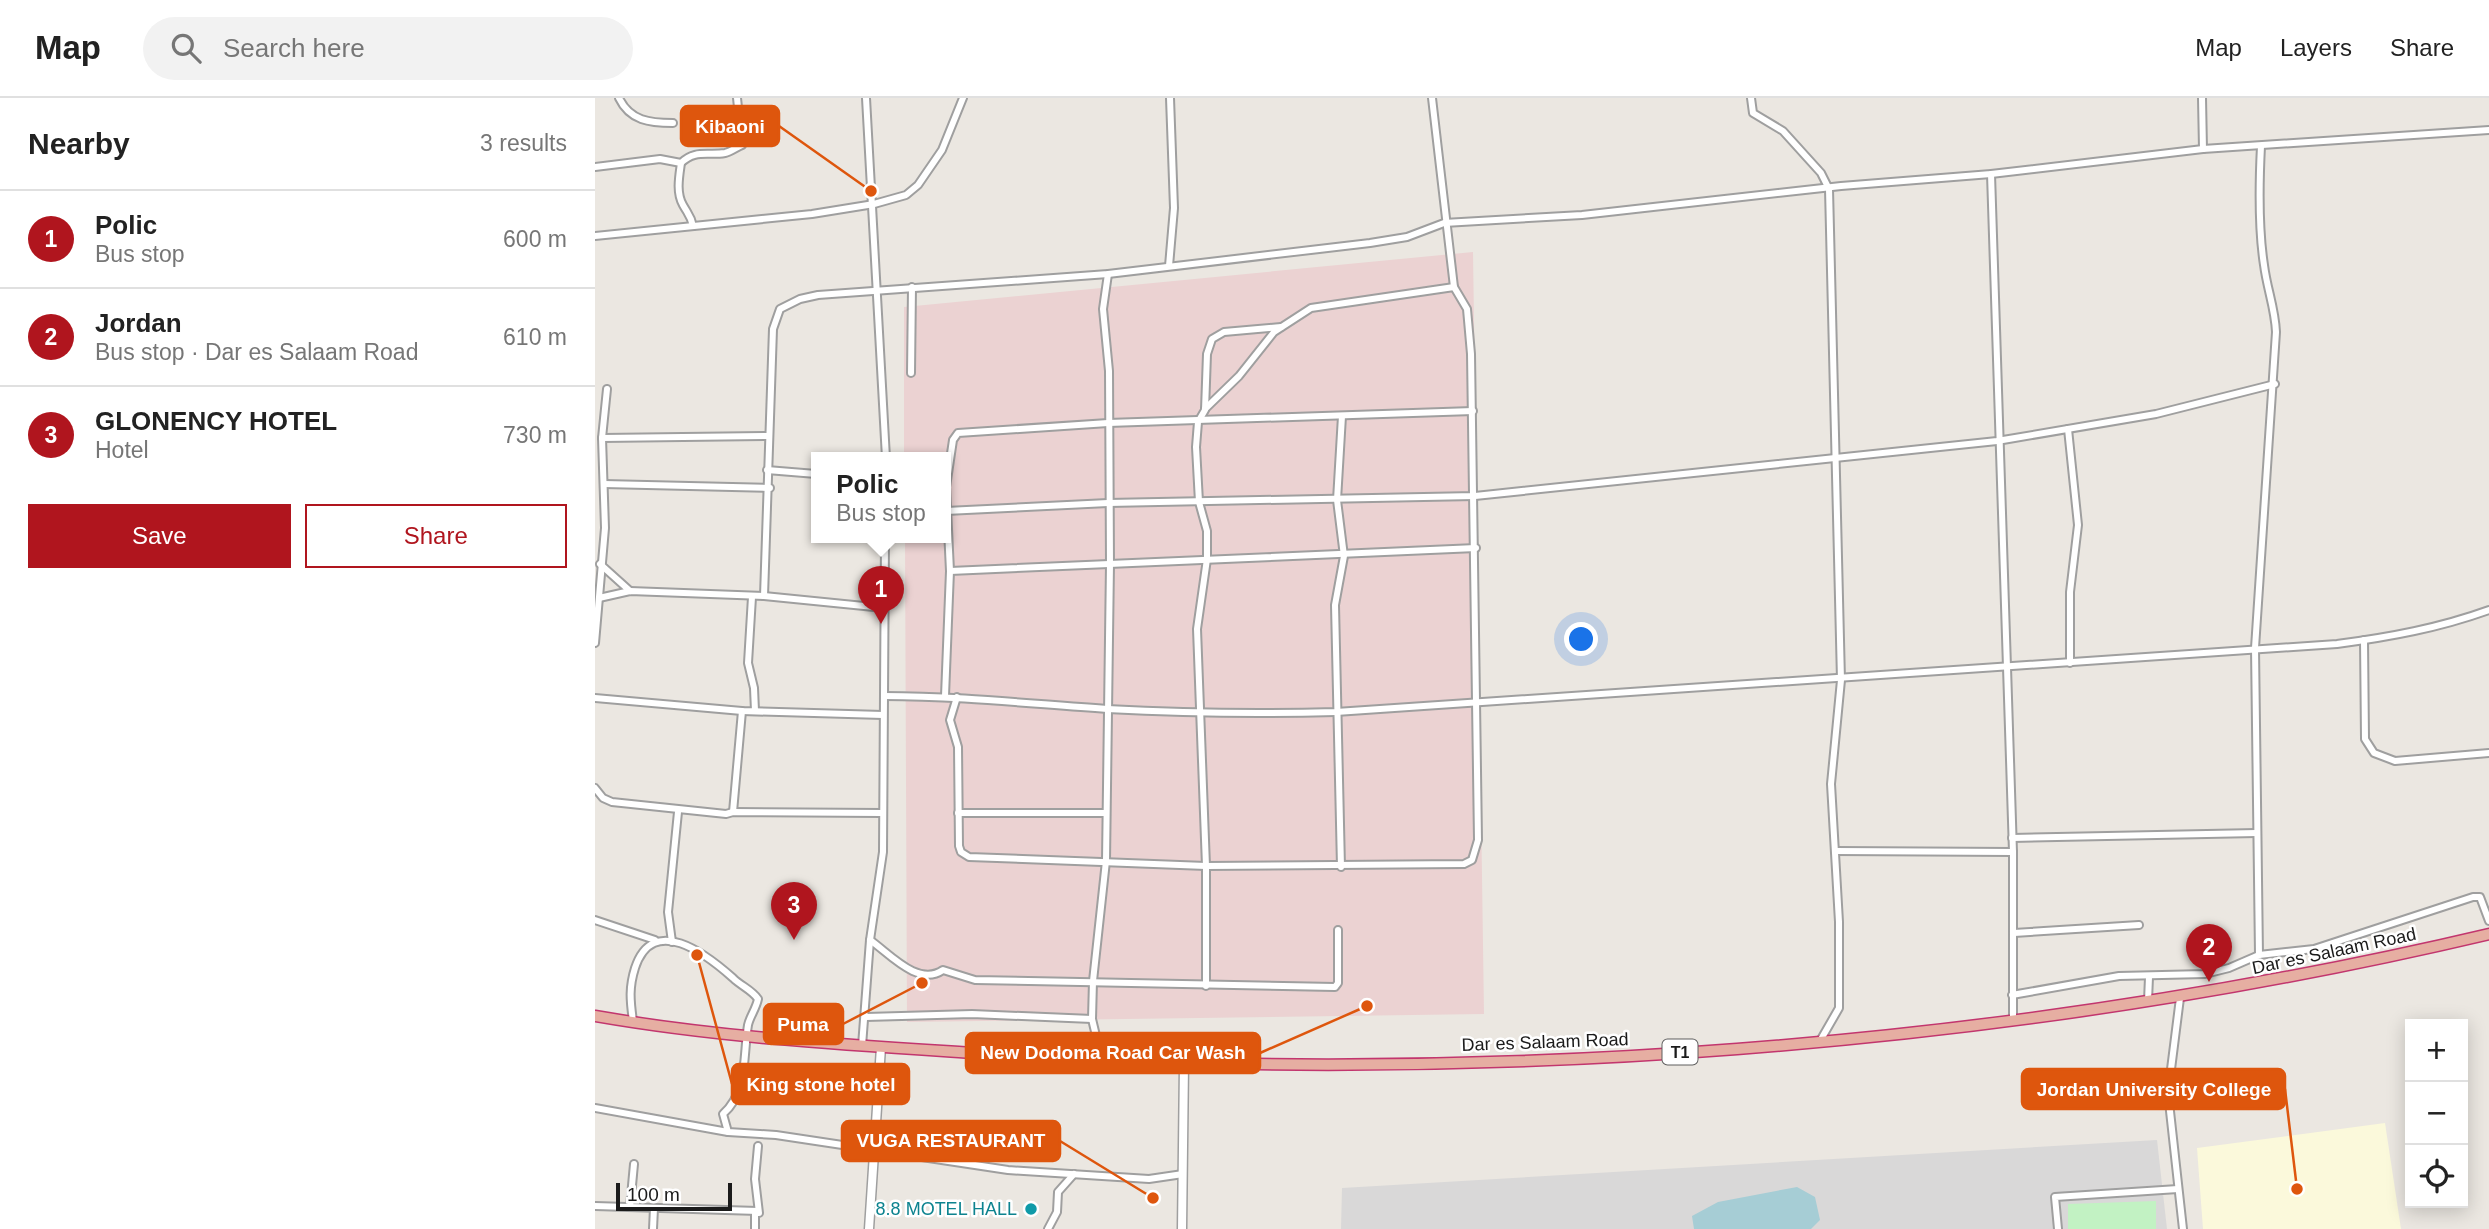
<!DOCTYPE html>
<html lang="en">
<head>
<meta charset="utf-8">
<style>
	body { margin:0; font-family:Arial,sans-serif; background:#f2f2f2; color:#222 }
	.controls { position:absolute; right:21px; bottom:21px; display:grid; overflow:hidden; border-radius:0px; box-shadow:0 4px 18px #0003 }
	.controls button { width:63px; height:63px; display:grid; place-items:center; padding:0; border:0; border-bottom:2px solid #e0e0e0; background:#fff; color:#222; font:35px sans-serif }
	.scale { position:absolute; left:21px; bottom:18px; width:116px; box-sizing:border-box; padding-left:7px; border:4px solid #1b1b1b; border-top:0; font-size:19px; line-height:24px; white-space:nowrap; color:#1b1b1b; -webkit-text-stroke:5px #fff; paint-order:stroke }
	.you { position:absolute; left:987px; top:542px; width:24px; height:24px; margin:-18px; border:5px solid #fff; border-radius:50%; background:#1a73e8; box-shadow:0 0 0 10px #1a73e833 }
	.badge { display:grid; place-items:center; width:46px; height:46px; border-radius:50%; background:#b0151e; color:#fff; font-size:23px; font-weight:700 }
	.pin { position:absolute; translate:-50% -58px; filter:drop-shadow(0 2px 4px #0008) }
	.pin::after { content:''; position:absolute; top:37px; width:24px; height:21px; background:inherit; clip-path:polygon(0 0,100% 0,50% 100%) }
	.popup { position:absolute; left:216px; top:354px; width:140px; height:91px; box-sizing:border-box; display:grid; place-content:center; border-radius:0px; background:#fff; filter:drop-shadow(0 2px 5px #0005); font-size:23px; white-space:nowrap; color:#767676 }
	.popup b { font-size:26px; color:#222 }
	.popup::after { content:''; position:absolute; left:50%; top:100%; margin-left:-14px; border:14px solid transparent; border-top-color:#fff }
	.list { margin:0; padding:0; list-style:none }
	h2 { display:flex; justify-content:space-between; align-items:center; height:91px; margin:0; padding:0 28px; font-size:30px }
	h2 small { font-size:23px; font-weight:400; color:#767676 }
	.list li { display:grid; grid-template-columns:46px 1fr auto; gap:21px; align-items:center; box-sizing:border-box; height:98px; padding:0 28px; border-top:2px solid #e0e0e0 }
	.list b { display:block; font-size:26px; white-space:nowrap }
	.list p { margin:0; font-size:23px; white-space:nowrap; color:#767676 }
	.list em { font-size:23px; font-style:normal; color:#767676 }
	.actions { display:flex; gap:14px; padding:21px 28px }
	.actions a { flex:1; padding:16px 0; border:2px solid #b0151e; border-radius:0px; text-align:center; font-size:24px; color:#b0151e }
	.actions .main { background:#b0151e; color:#fff }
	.icon { flex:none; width:38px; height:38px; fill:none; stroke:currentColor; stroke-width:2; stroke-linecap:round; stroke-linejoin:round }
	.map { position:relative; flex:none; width:1894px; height:1131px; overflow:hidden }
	header { display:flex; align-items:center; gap:42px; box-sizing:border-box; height:98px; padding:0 35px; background:#fff; border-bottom:2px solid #e0e0e0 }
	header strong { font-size:33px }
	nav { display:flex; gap:38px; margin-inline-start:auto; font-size:24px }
	.search { width:490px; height:63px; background:#f2f2f2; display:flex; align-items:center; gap:18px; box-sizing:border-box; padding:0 24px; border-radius:38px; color:#767676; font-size:26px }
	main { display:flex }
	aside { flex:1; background:#fff }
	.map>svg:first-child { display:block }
</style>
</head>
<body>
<header>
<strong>Map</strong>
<div class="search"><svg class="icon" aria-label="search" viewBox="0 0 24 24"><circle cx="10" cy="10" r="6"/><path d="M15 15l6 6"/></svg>Search here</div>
<nav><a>Map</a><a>Layers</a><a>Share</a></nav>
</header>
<main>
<aside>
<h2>Nearby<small>3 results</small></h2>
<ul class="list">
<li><span class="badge">1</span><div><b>Polic</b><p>Bus stop</p></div><em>600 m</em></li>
<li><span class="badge">2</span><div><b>Jordan</b><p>Bus stop · Dar es Salaam Road</p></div><em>610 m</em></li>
<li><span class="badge">3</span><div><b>GLONENCY HOTEL</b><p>Hotel</p></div><em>730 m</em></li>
</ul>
<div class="actions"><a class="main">Save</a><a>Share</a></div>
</aside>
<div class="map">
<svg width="1894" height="1131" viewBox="0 0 1894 1131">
	<rect width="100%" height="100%" fill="#ebe7e1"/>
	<path fill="#d9d8d8" d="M1562 1042 1572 1131H746L747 1090Z"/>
	<path fill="#ebd2d2" d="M878 154 889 916 312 924 310 440H351V360H309V209Z"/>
	<path fill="#fbf9db" d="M1790 1025 1806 1131H1608L1602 1050Z"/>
	<path fill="#c2f2c3" d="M1561 1103V1131H1473V1106Z"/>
	<path fill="#a6cdd5" d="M1202 1089 1220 1099 1225 1122 1216 1131H1099L1097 1118 1123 1104Z"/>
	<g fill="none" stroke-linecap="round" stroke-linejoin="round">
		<g stroke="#9f9f9f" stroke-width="10">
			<g id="minor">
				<path d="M24 0C35 23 55 25 78 25"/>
				<path d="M271 0 291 360"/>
				<path d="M1156 0 1158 15 1188 33 1226 75 1234 91 1246 582 1236 686 1244 824V910L1225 943"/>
				<path d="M1607 0 1608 51"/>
				<path d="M0 69 65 61 86 65"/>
				<path d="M1396 76 1418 754V921"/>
				<path d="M98 128C96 118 93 116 88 107 81 95 84 79 86 65 100 51 113 58 130 55 135 54 142 49 147 47L142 0"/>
				<path d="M0 138 217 116 279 106 311 97 323 87 347 52 368 0"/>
				<path d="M574 168 579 110 575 0"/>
				<path d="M316 275 317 189"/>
				<path d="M610 311 644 278 679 234 716 210 859 189"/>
				<path d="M1473 331 1483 427 1475 494V565"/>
				<path d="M7 340 174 338"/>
				<path d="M172 372 221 376"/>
				<path d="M9 386 175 390"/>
				<path d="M351 413 513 405 880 398 1402 343 1561 316 1680 286"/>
				<path d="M5 466 35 493"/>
				<path d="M355 473 881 450"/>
				<path d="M169 498 178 231 185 211 205 201 223 197 513 176 775 145 812 139 849 125 987 117 1246 88 1396 76 1608 51 1894 32"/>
				<path d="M157 499 153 565 159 590 160 613"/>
				<path d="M4 500 35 493 169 498 289 510"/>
				<path d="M1769 542 1770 641 1779 655 1800 663 1894 655"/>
				<path d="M0 545 10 430 7 340 12 291"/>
				<path d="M289 598C364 598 437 606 512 611 588 615 665 616 741 614L1742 546C1795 539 1844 530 1894 512"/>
				<path d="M350 598 355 473 351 389 358 342 363 335 513 325 878 313"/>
				<path d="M362 599 355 622 363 649 364 748 366 754 374 759 611 768 869 766 877 762 883 742 876 256 872 211 859 189 837 0"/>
				<path d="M0 600 147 613 288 617"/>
				<path d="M0 690 8 700 17 704 131 716 138 714 287 715"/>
				<path d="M138 714 147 613"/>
				<path d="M363 715H511"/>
				<path d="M1417 740 1662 735"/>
				<path d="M1240 753 1418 754"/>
				<path d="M746 769 740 507 749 458 742 402 747 318"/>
				<path d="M0 822 60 842"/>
				<path d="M1419 835 1544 827"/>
				<path d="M275 842C295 856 323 889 348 872L380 882 740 889 743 885V832"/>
				<path d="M77 844 73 814 83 714"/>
				<path d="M1664 857 1660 550 1681 234C1680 210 1672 191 1669 167 1663 128 1664 87 1666 48"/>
				<path d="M611 888V768L602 531 612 461V433L604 404 601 349 603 324 610 312 612 256 617 241 629 234 686 229"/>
				<path d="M1417 897 1524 878 1610 876 1634 870 1664 857 1719 851 1878 799H1885L1894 823"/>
				<path d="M1585 900 1573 995 1588 1131"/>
				<path d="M1553 903 1554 879"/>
				<path d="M271 919 377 916 497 921"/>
				<path d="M38 923C35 902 34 889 40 870 58 815 111 856 138 880 146 888 157 892 163 901 161 911 155 918 153 927 148 958 153 994 128 1016L133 1034 181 1037 413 1072 554 1081 588 1076"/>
				<path d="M267 948 275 842 288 754 290 440"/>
				<path d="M507 963 497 921 498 883 511 763 515 466 514 273 508 211 513 176"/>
				<path d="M0 1010 133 1034"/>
				<path d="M0 1108 163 1113"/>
				<path d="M35 1109 39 1066"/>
				<path d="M58 1131 59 1110"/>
				<path d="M160 1131V1115H164L160 1081 163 1048"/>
				<path d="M453 1131 462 1114 463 1094 479 1076"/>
				<path d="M1463 1131 1460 1099 1583 1091"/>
			</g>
		</g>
		<g stroke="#9f9f9f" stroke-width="11">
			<g id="tertiary">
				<path d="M274 1131 286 949"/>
				<path d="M587 1131 589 966"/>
			</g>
		</g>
		<g stroke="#c2366e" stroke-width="13">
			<path id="trunk" d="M0 918C126 940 254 947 381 955 880 988 1407 951 1894 836"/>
		</g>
		<use href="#minor" stroke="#fff" stroke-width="6"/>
		<use href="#tertiary" stroke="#fff" stroke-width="8"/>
		<use href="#trunk" stroke="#e6aea2" stroke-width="10"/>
	</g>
	<circle fill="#0f9aa8" stroke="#fff" stroke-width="2.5" cx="436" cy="1111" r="7"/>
	<g text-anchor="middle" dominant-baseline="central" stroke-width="5" stroke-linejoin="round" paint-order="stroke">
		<rect fill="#fff" stroke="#5f5f5f" stroke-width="2" x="1067.5" y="941.5" width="35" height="25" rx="5"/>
		<g font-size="16" font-weight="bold" fill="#1b1b1b">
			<text x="1085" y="954">T1</text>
		</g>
		<g font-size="18" fill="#1b1b1b" stroke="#fff">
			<text transform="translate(1739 853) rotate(-12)">Dar es Salaam Road</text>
			<text transform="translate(950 944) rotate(-2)">Dar es Salaam Road</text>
		</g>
		<g font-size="18" fill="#0d838f" stroke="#fff" text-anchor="end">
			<text x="422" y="1111">8.8 MOTEL HALL</text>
		</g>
	</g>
	<path fill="none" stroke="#de560d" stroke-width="2.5" d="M276 93L184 28M327 885L248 926M772 908L665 955M102 857L137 986M1702 1091L1690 991M558 1100L465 1043"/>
	<g fill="#de560d" stroke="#fff" stroke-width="2.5">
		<circle cx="276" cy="93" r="7"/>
		<circle cx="327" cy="885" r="7"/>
		<circle cx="772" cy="908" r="7"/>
		<circle cx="102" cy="857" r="7"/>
		<circle cx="1702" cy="1091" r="7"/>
		<circle cx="558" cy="1100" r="7"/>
	</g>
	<g fill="#de560d" stroke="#de560d" stroke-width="2.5">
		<rect x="86" y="8" width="98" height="40" rx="7"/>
		<rect x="169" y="906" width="79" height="40" rx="7"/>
		<rect x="371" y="935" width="294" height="40" rx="7"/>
		<rect x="137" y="966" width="177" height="40" rx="7"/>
		<rect x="1427" y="971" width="263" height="40" rx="7"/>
		<rect x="247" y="1023" width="218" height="40" rx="7"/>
	</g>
	<g font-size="19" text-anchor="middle" font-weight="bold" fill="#fff">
		<text x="135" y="35">Kibaoni</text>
		<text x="208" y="933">Puma</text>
		<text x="518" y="961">New Dodoma Road Car Wash</text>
		<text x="226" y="993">King stone hotel</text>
		<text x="1559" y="998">Jordan University College</text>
		<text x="356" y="1049">VUGA RESTAURANT</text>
	</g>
</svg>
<div class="controls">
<button>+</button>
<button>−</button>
<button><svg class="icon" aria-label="locate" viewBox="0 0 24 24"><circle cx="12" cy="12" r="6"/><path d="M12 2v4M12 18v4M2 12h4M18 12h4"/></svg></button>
</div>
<div class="scale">100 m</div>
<div class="you"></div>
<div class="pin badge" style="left:286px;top:526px">1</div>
<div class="popup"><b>Polic</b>Bus stop</div>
<div class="pin badge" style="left:1614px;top:884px">2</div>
<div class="pin badge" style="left:199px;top:842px">3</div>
</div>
</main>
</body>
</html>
